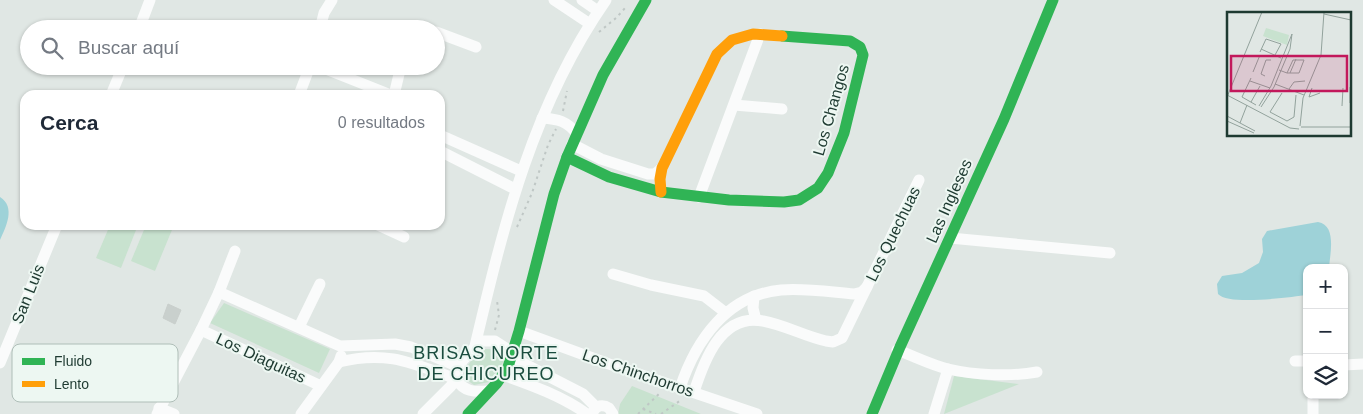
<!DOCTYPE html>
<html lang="es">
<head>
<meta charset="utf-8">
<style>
	body { margin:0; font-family:Arial,sans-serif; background:#f2f2f3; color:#1f2937 }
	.controls { position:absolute; right:15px; bottom:15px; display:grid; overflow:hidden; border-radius:10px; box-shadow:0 1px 4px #0004 }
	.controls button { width:45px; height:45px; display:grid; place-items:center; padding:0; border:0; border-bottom:1px solid #e0e1e3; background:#fff; color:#1f2937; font:25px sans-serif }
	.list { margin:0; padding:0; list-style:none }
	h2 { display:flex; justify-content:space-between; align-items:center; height:65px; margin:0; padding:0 20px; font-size:21px }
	h2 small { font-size:16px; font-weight:400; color:#747a83 }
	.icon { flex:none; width:28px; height:28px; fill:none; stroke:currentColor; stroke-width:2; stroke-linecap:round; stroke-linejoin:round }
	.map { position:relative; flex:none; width:1363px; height:414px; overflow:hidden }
	.search { position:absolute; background:#fff; box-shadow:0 1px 4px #0004; left:20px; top:20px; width:425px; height:55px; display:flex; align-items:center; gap:12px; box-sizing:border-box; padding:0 18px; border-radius:28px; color:#747a83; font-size:19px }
	.panel { position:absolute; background:#fff; box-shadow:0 1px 4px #0004; left:20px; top:90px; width:425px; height:140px; border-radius:15px }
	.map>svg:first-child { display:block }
</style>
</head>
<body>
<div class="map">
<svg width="1363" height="414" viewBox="0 0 1363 414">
	<rect width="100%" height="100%" fill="#e0e7e4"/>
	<g fill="#c8e2cf">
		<path d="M110 225H138L121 268 96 258Z"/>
		<path d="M146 225H174L155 271 131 261Z"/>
		<path d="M224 303 330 349 319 373 210 323Z"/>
		<path d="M480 349H495L502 353 504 361 489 382 474 385 467 380 465 369Z"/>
		<path d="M954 376 1019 384 944 414Z"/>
		<path d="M632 386 701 414H618L620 404Z"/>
	</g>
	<g fill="#9ed2d8">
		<path d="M0 197C16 207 6 227 0 240Z"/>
		<path d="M1318 222C1337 225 1330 254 1329 268H1307V295C1290 297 1229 306 1218 294L1217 284 1222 276 1242 273 1259 263 1263 252 1262 239 1267 231Z"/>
	</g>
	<path fill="#c9d0cd" stroke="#c9cfcc" d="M168 304 181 310 175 324 163 318Z"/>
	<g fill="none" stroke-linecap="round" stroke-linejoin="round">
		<g stroke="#bfc7c5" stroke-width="2" stroke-dasharray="2.5 4" stroke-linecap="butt">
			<path d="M599 32 616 18 626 7"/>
			<path d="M563 111 567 91"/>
			<path d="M517 227 532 193 548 145 556 129"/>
			<path d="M495 330 499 315 497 301"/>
			<path d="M643 409 656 414"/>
			<path d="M638 414 660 393"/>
			<path d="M661 414 681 400"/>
		</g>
		<g stroke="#fafbfb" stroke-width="11">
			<path d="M554 0 590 24"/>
			<path d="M582 0 598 11"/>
			<path d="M139 29 150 0"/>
			<path d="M320 29 324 13 332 0"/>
			<path d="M436 32 476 47"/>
			<path d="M318 66 391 95"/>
			<path d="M111 95 123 66"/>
			<path d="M299 95 310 66"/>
			<path d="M394 95 401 66"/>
			<path d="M734 105 782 109"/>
			<path d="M542 118C558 119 567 121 577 134"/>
			<path d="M440 135 521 171"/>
			<path d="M572 144 601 159 648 174H655L662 168"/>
			<path d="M440 151 515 189"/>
			<path d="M699 197 760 34"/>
			<path d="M378 225 404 237"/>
			<path d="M950 238 1110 253"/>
			<path d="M613 274 651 285 704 296 726 313"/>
			<path d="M219 292 340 346 395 344 411 347 459 367"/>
			<path d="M754 296 753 308 756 320"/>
			<path d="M299 327 320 284"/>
			<path d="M201 330 321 386"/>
			<path d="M519 331 609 364 757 414"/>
			<path d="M475 346C504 223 533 105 606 0"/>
			<path d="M897 350C914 356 931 365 948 369 974 375 1010 377 1037 372"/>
			<path d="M511 357 583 394 596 407"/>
			<path d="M1295 361H1307"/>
			<path d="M339 362C387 350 412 363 456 379"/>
			<path d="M0 363 57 225"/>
			<path d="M1344 365 1363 364"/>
			<path d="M503 375C531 385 562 396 587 414"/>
			<path d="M456 379C464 392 474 392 488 391"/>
			<path d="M680 388C696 340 727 295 781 290 805 288 830 292 854 294L862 292 867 287"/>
			<path d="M694 392C704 361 721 313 763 321 785 325 804 336 826 341L833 342 842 338 919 180"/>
			<path d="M159 408 174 414"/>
			<path d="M593 412C596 405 603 404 609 408L613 414"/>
			<path d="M157 414 201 330 219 292 235 251"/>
			<path d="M301 414 339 362 341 356"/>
			<path d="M423 414 451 386 456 379 459 367 463 360 481 341H495L512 352"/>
			<path d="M934 414 948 369"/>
			<path d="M1313 414V395"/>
		</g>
		<g stroke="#30b455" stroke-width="11">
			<path d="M567 157 609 177 661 192 729 200 784 202 799 200 818 188 828 173 844 133 863 55 860 47 850 41 782 36"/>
			<path d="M468 414 497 383 508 367 519 331 554 194 567 157 603 75 646 0"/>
			<path d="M872 414 900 347 1004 119 1053 0"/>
		</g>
		<path stroke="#ff9f0a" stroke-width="11" d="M661 192 660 179 662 168 717 54 732 40 753 34 782 36"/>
	</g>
	<g text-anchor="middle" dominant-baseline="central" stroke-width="4" stroke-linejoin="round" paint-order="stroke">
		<g font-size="16" fill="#1e3a31" stroke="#edf7f2">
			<text transform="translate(831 110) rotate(-74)">Los Changos</text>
			<text transform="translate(949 201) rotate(-66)">Las Ingleses</text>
			<text transform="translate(893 234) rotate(-64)">Los Quechuas</text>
			<text transform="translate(28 294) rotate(-68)">San Luis</text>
			<text transform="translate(261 358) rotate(25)">Los Diaguitas</text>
			<text transform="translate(638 373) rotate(19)">Los Chinchorros</text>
		</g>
		<g font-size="18" letter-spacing="1" fill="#1a4c3e" stroke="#edf7f2">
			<text x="486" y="353">BRISAS NORTE<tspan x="486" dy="21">DE CHICUREO</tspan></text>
		</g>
	</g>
	<g transform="translate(1227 12)">
		<rect width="124" height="124" fill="#e0e7e4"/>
		<path d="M39 16 62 23 60 33 36 24Z" fill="#c8e2cf"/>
		<path fill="none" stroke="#92a29c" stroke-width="1" d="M97 2 124 8M34 37 54 46M33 40 39 27 54 32 48 43M52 58 60 61H72L77 48H66L60 61M26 60 33 43M63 61 69 47M38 64 34 62 39 48H44M24 66 15 85 29 93M23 69 43 76M48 72 77 83M85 76 82 85 93 81M62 77 67 70 78 69M55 81 43 100 60 109 67 105 69 83M0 83 63 116 72 117M0 85 35 0M24 90 33 74M123 91V75M32 94 44 74 65 22 63 37 47 75 34 95M115 94 116 76M0 104 28 119M0 109 27 121M13 111 20 93M73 114 76 86 94 43 97 0M74 115H124"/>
		<path fill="#c2185b" fill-opacity="0.15" stroke="#c2185b" stroke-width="2.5" d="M4 44H120V79H4Z"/>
		<rect width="124" height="124" fill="none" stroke="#1e3a31" stroke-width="2.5"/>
	</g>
	<rect x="12" y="344" width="166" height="58" rx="8" fill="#edf7f2" stroke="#afbeb8" stroke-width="1"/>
	<rect x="22" y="358" width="23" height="7" fill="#30b455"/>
	<rect x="22" y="381" width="23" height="6" fill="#ff9f0a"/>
	<g font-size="14" fill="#1e3a31">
		<text x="54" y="366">Fluido</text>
		<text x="54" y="389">Lento</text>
	</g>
</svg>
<div class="controls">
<button>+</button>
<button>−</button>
<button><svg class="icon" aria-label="layers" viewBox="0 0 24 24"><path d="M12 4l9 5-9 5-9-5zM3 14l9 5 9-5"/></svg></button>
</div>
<div class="search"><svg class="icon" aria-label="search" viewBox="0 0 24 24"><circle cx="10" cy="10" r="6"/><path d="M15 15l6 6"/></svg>Buscar aquí</div>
<section class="panel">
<h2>Cerca<small>0 resultados</small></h2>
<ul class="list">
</ul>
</section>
</div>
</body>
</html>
